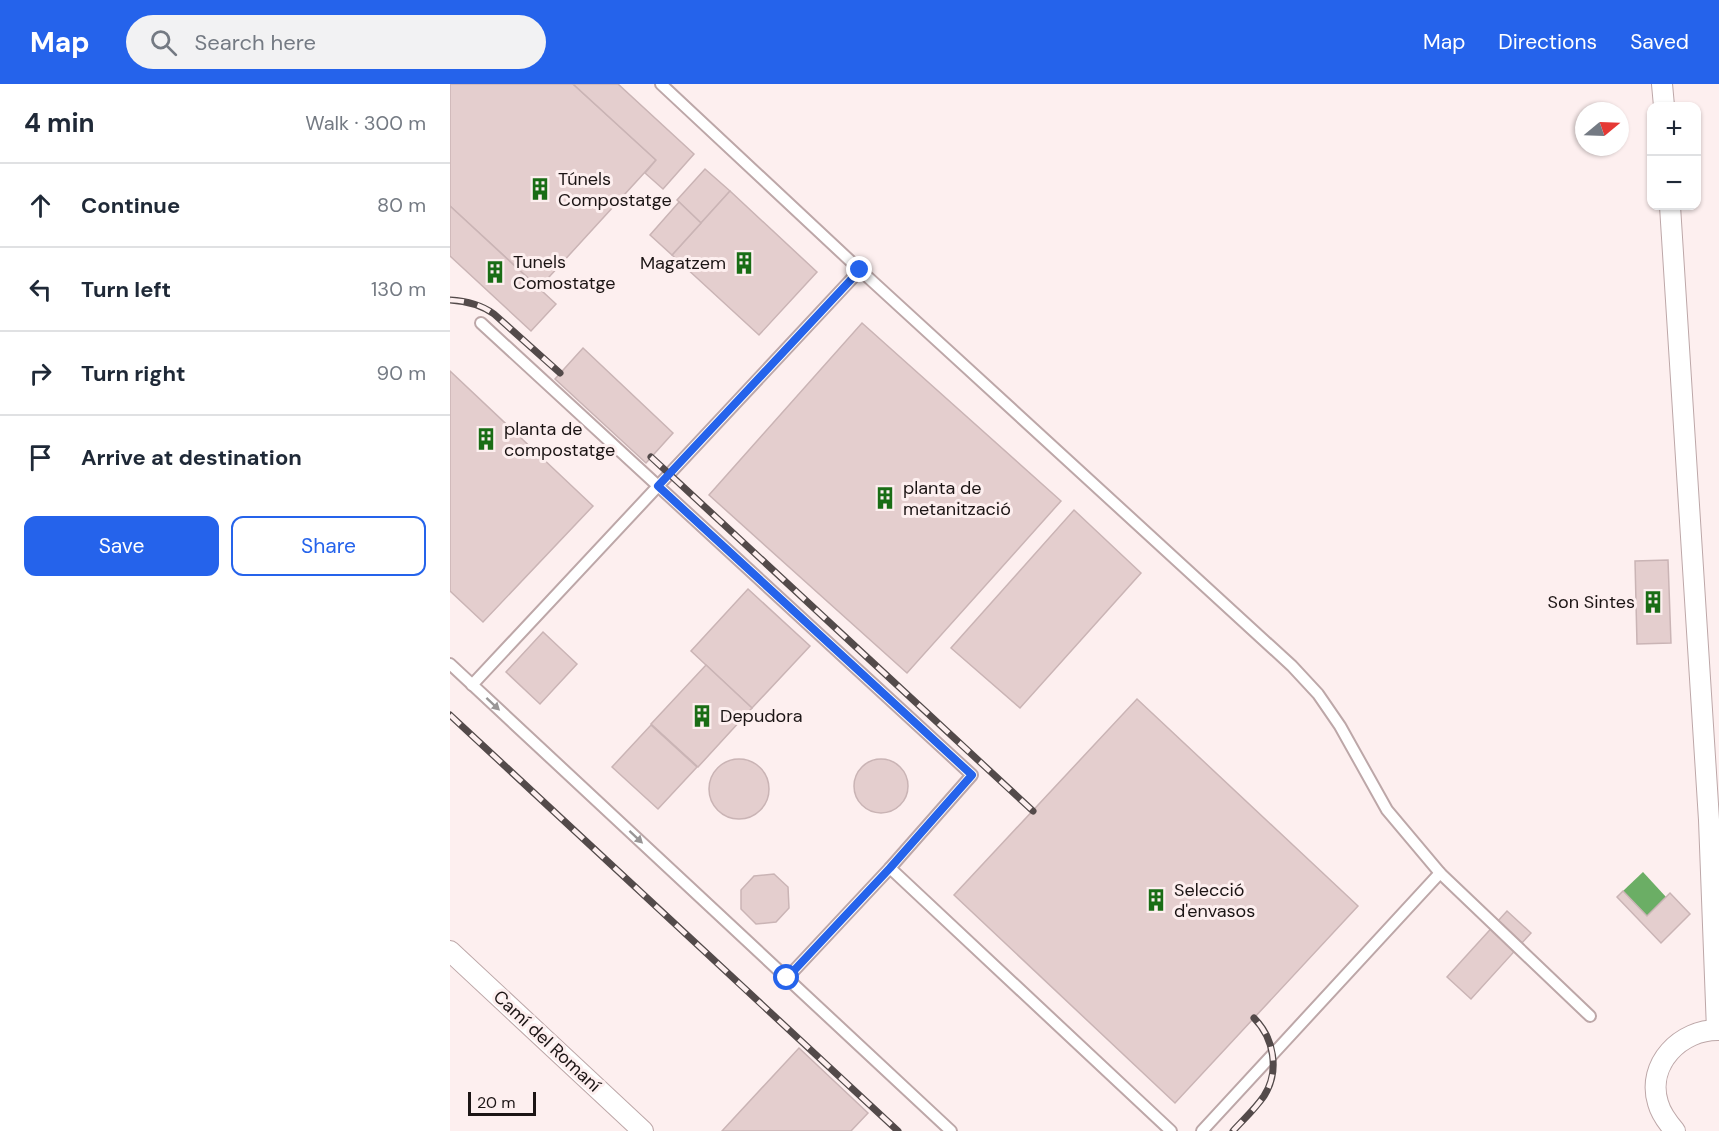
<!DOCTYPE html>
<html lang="en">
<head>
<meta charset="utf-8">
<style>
	body { margin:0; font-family:"DM Sans",sans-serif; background:#f2f2f3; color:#1f2937 }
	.controls { position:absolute; right:18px; top:18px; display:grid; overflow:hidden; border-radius:12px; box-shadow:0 2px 4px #0004 }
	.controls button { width:54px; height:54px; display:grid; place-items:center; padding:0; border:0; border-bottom:2px solid #e0e1e3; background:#fff; color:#1f2937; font:30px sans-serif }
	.compass { position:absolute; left:1125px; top:18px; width:54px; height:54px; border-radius:50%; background:#fff; box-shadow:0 2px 4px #0004; rotate:71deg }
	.scale { position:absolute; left:18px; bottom:15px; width:68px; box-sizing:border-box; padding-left:6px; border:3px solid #1c1515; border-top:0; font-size:16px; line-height:21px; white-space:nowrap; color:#1c1515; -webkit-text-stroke:4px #fdefef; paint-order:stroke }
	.stop { position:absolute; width:18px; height:18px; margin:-14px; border:4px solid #2563eb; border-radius:50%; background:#fff }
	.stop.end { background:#2563eb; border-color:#fff; box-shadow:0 2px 6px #0008 }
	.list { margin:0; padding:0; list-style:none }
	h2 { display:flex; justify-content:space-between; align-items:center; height:78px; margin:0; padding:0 24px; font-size:26px }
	h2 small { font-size:20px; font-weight:400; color:#747a83 }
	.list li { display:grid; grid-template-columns:39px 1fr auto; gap:18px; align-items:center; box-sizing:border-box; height:84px; padding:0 24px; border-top:2px solid #e0e1e3 }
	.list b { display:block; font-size:22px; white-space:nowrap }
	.list em { font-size:20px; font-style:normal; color:#747a83 }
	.actions { display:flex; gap:12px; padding:18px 24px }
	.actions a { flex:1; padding:14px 0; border:2px solid #2563eb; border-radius:12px; text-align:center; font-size:21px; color:#2563eb }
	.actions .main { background:#2563eb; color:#fff }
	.icon { flex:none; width:33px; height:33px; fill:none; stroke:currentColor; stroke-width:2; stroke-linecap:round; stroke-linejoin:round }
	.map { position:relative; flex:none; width:1269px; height:1047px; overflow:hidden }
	header { display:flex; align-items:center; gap:36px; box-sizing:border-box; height:84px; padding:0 30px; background:#2563eb; color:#fff }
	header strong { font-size:28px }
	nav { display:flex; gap:33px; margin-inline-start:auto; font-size:21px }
	.search { width:420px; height:54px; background:#f2f2f3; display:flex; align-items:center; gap:15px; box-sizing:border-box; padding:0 21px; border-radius:33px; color:#747a83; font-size:22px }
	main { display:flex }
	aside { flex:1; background:#fff }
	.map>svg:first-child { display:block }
</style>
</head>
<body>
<header>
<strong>Map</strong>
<div class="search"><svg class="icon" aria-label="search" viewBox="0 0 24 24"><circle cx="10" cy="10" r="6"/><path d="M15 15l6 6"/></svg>Search here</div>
<nav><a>Map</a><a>Directions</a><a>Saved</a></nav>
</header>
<main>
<aside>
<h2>4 min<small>Walk · 300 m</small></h2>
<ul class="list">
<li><svg class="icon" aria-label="ahead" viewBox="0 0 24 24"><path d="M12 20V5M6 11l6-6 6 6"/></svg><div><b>Continue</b></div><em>80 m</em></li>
<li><svg class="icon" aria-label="left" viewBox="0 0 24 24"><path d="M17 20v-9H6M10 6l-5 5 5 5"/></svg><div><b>Turn left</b></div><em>130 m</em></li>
<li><svg class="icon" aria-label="right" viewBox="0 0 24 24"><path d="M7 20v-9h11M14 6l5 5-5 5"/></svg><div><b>Turn right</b></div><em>90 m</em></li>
<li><svg class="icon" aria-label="arrive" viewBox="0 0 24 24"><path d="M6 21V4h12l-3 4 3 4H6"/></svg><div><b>Arrive at destination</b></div></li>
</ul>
<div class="actions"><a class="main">Save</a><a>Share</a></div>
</aside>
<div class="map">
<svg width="1269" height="1047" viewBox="0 0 1269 1047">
	<rect width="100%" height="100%" fill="#fdefef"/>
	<path fill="#6bae65" d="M1193 788 1216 813 1197 832 1173 807Z"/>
	<g fill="#e4cece" stroke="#cab4b5" stroke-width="1.5">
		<path d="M0 0H123L206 76 89 204 0 122Z"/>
		<path d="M123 0H168L244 70 213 105 195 89 206 76Z"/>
		<path d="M255 85 280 107 251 139 227 116Z"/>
		<path d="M280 107 367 188 309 251 222 171Z"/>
		<path d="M229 118 251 139 222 171 200 151Z"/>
		<path d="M0 122 106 220 81 247 0 172Z"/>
		<path d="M412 239 611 417 457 589 259 411Z"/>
		<path d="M133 264 223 349 196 379 105 295Z"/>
		<path d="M0 287 143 422 33 538 0 507Z"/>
		<path d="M624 426 691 489 570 624 501 564Z"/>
		<path d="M1218 476 1221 559 1187 560 1185 477Z"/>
		<path d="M298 505 360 562 302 624 241 567Z"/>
		<path d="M93 548 127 580 90 620 56 588Z"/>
		<path d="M256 581 302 624 248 683 201 640Z"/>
		<path d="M687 615 908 822 725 1019 504 811Z"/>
		<path d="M201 641 247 683 208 725 162 683Z"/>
		<circle cx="431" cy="702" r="27"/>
		<circle cx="289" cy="705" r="30"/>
		<path d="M324 790 338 803 339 824 326 838 306 840 291 825V806L304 792Z"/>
		<path d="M1173 807 1197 832 1220 809 1240 830 1211 859 1167 813Z"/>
		<path d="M1057 827 1081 849 1021 915 997 893Z"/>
		<path d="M349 964 418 1029 401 1047H272Z"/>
	</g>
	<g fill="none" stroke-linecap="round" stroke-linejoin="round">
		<g stroke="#bda7a8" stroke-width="14">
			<g id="lane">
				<path d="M211 0 410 186 842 582 868 610 890 642 937 726 990 789 1140 932"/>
				<path d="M31 239 522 691 440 784 721 1047"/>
				<path d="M0 580 501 1047"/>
				<path d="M22 601 410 186"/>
				<path d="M337 894 440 784"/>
				<path d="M752 1047 990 789"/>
			</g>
		</g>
		<g stroke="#bda7a8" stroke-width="22">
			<g id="street">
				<path d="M1212 0 1214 22"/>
				<path d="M1220 122 1259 736 1267 946"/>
				<path d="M0 867 193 1047"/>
				<path d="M1225 1047C1218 1039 1211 1030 1208 1019 1196 980 1231 945 1269 946"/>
			</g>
		</g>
		<use href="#lane" stroke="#fff" stroke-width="10"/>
		<use href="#street" stroke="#fff" stroke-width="20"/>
		<g stroke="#534a4a" stroke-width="7">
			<g id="rail">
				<path d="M0 216C16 217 30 220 44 230L110 289"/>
				<path d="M201 373 583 727"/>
				<path d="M0 631 448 1047"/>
				<path d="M783 1047C793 1036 805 1025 814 1012 830 987 824 954 804 934"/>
			</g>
		</g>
		<use href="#rail" stroke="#fdefef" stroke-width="4.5" stroke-dasharray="14" stroke-linecap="butt"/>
	</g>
	<defs><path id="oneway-solid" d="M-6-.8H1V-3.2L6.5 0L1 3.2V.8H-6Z" transform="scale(1.5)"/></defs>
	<g fill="#999696">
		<use href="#oneway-solid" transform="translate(43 620) rotate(43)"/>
		<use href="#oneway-solid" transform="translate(186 753) rotate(43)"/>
	</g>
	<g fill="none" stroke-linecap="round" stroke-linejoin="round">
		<path stroke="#2563eb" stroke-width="8" d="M337 894 440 784 522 691 208 402 410 186"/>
	</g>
	<defs>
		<g id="building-bare" transform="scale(1.8)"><path d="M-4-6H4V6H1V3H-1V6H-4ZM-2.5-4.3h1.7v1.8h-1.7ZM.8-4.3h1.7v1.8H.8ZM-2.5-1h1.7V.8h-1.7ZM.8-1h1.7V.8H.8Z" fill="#196d15" stroke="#fdefef" stroke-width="2.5" paint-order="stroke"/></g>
	</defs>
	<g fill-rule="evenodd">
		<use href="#building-bare" x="90" y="105"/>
		<use href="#building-bare" x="294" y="179"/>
		<use href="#building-bare" x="45" y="188"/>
		<use href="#building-bare" x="36" y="355"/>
		<use href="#building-bare" x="435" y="414"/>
		<use href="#building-bare" x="1203" y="518"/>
		<use href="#building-bare" x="252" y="632"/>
		<use href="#building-bare" x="706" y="816"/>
	</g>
	<g text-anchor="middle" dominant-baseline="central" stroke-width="6" stroke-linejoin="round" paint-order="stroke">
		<g font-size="18" fill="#1c1515" stroke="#fdefef" text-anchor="start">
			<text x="108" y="95">Túnels<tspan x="108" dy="21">Compostatge</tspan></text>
			<text x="63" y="178">Tunels<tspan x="63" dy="21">Comostatge</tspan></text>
			<text x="276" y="179" text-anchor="end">Magatzem</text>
			<text x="54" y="345">planta de<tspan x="54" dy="21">compostatge</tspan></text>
			<text x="453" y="404">planta de<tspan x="453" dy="21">metanització</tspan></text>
			<text x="1185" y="518" text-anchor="end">Son Sintes</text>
			<text x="270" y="632">Depudora</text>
			<text x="724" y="806">Selecció<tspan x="724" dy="21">d'envasos</tspan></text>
		</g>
		<g font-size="18" fill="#1c1515" stroke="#fdefef">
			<text transform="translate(97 957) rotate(43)">Camí del Romaní</text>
		</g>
	</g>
</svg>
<div class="controls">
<button>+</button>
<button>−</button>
</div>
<svg class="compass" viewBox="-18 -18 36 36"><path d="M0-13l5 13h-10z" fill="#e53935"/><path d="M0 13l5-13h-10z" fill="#747a83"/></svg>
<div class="scale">20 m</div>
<div class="stop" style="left:337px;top:894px"></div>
<div class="stop end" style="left:410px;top:186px"></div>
</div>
</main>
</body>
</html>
